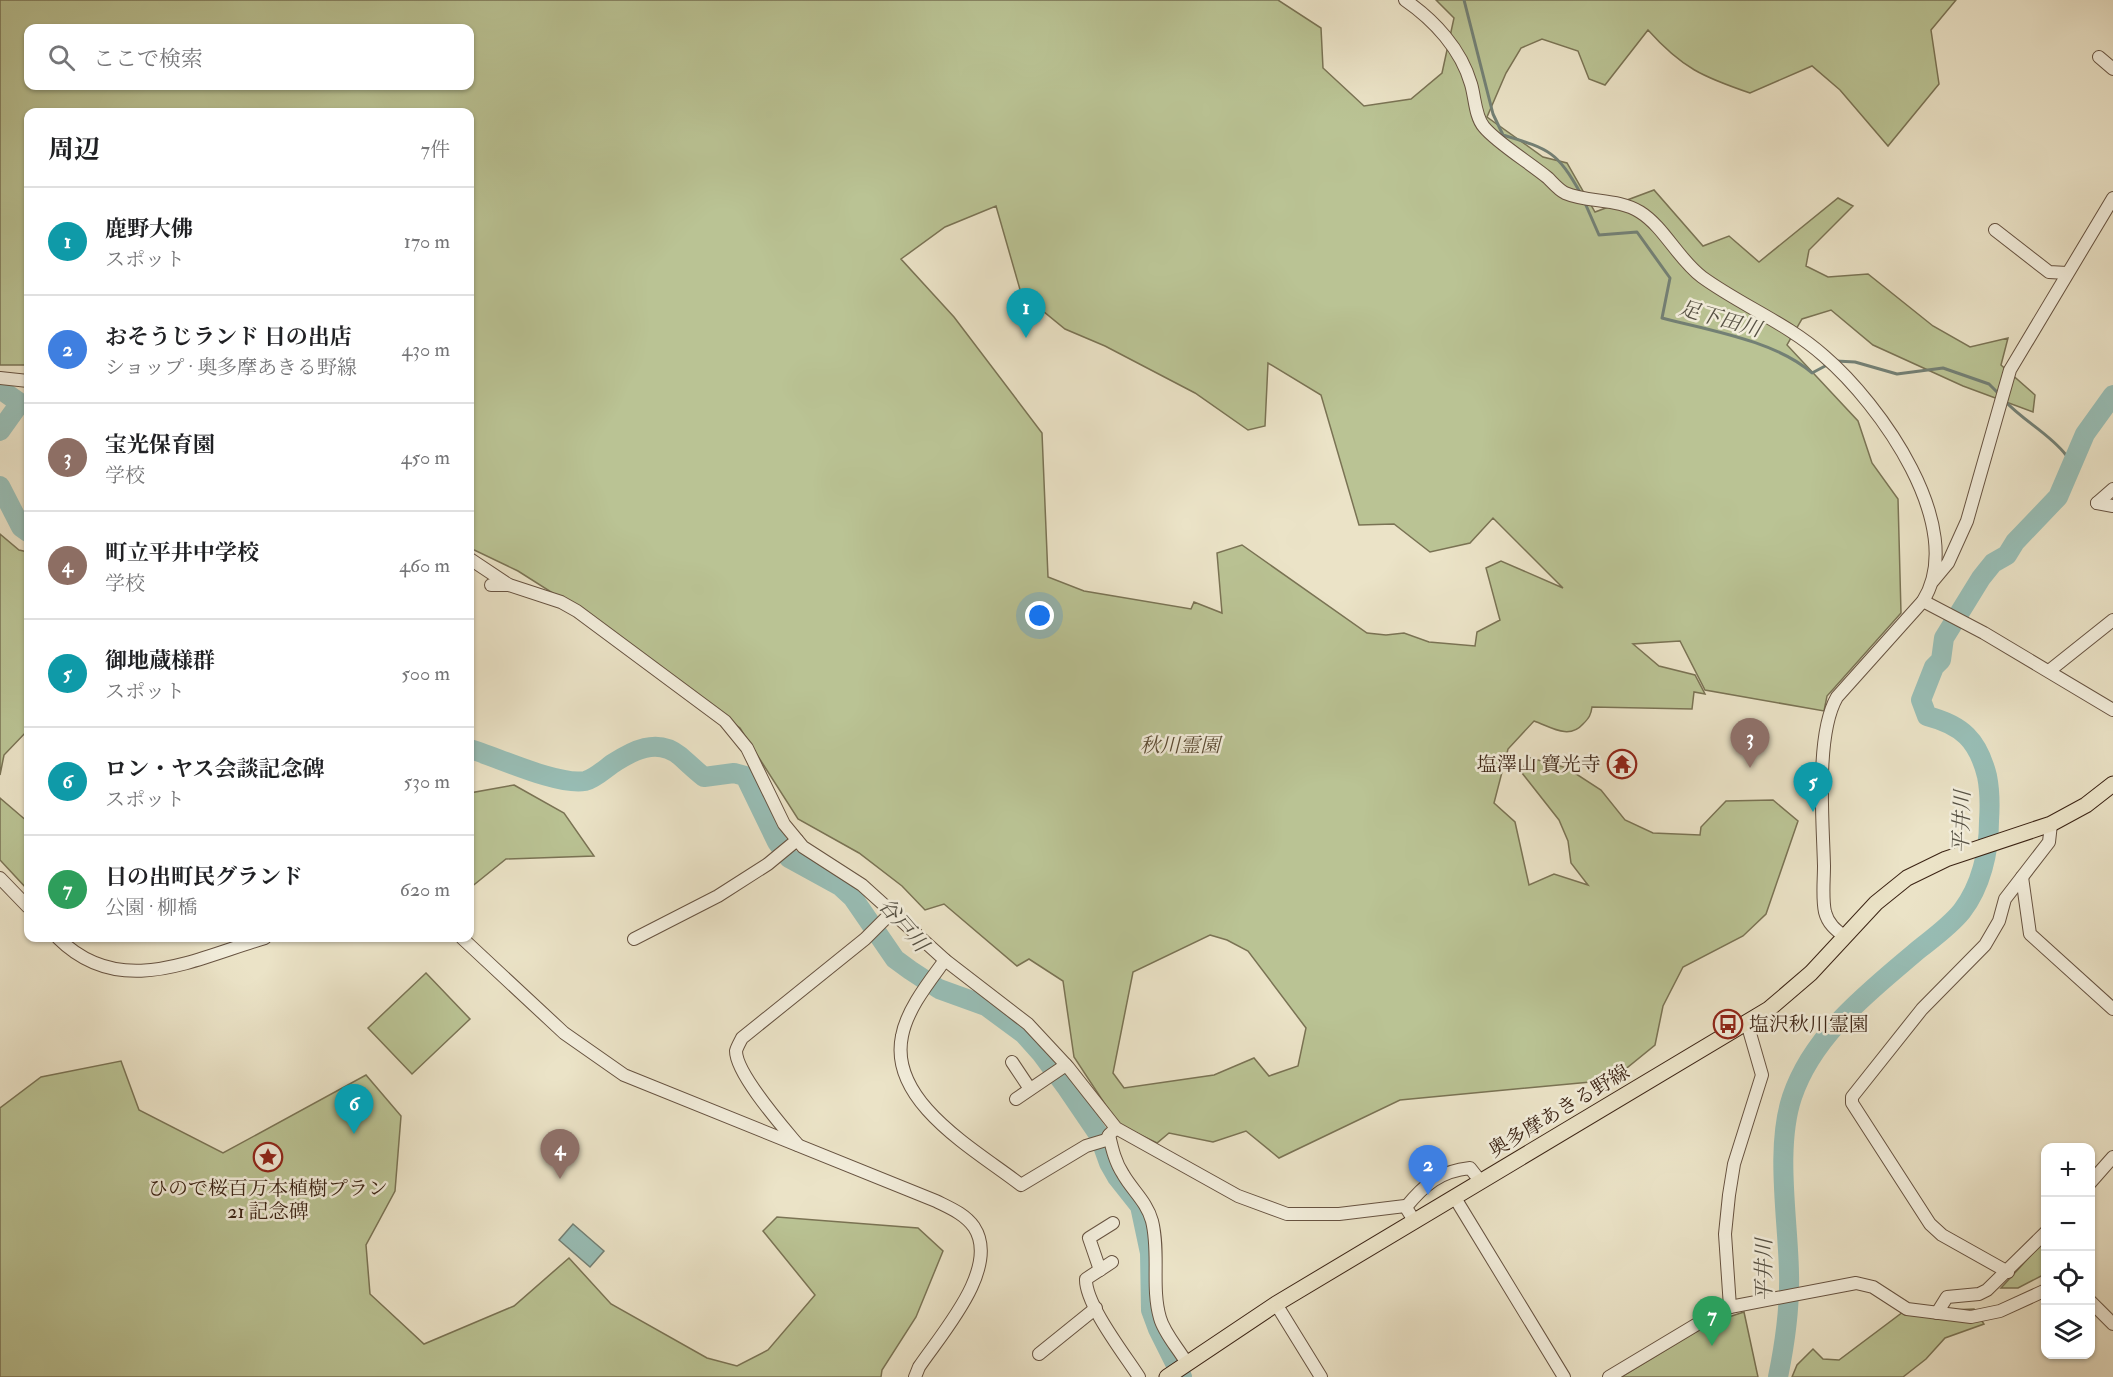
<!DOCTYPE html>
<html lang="ja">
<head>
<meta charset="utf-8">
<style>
	body { margin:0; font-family:"IM FELL Double Pica","Noto Serif JP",serif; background:#f6f6f6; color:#202124 }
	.controls { position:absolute; right:18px; bottom:18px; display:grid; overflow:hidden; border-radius:12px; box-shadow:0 2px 4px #0004 }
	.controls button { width:54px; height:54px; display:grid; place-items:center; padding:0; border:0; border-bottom:2px solid #e0e0e0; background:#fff; color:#202124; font:30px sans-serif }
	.you { position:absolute; left:1040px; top:616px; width:21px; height:21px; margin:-15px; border:4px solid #fff; border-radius:50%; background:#1a73e8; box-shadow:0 0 0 9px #1a73e833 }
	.badge { display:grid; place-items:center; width:39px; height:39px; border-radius:50%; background:#0f766e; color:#fff; font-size:20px; font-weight:700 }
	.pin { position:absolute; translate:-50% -50px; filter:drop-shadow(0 2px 3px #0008) }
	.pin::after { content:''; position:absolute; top:32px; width:21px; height:18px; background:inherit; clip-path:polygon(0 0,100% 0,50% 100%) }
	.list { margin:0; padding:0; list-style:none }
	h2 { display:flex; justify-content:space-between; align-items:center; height:78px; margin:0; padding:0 24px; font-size:26px }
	h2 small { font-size:20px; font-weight:400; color:#757577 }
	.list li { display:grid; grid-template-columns:39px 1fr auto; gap:18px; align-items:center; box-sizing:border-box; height:108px; padding:0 24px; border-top:2px solid #e0e0e0 }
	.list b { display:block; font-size:22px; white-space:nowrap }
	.list p { margin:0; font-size:20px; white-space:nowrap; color:#757577 }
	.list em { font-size:20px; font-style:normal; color:#757577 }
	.icon { flex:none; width:33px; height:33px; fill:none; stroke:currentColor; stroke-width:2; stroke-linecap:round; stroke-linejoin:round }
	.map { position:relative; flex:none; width:2113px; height:1377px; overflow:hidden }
	.search { position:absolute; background:#fff; box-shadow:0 2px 4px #0004; left:24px; top:24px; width:450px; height:66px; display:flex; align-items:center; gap:15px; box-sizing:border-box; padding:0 21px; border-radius:12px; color:#757577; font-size:22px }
	.panel { position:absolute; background:#fff; box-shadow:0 2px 4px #0004; left:24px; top:108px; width:450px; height:834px; border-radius:12px }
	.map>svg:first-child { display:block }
</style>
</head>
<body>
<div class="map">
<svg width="2113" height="1377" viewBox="0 0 2113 1377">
	<rect width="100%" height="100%" fill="#ebe3c7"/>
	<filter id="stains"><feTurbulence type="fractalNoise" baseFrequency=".00333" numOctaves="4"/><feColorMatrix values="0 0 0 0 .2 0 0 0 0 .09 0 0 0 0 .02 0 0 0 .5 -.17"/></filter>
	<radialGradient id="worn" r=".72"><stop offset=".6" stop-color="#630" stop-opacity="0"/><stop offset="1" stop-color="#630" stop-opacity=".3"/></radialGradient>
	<g fill="#bac394" stroke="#7a7354" stroke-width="1.5" fill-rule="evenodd">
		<path d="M0 0H1278L1321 28 1323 68 1364 106 1411 99 1442 73 1454 18 1436 0H1956L1931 30 1939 84 1888 146 1840 90 1812 66 1750 93C1703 77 1682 68 1648 30L1605 85 1589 79 1578 51 1542 39 1521 48 1506 73 1487 117 1543 157 1567 163 1595 212 1654 190 1703 246 1729 236 1759 262 1838 198 1853 206 1809 250 1806 266 1828 277 1868 274 1933 326 1970 347 2008 338 2001 365 2035 395 2033 412 1963 386 1873 345 1831 310 1802 319 1787 345 1858 421 1872 463 1898 499 1901 613 1827 696 1824 711 1705 690 1680 641 1633 644 1659 666 1695 675 1705 694 1694 692 1692 709 1592 707C1591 715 1589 718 1583 724 1569 740 1551 727 1534 721L1508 749 1494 803 1515 822 1529 885 1554 874 1588 885 1571 863 1568 841 1559 820 1522 773 1527 757 1567 768 1601 790 1625 820 1653 833 1700 835 1701 827 1726 801 1773 800 1798 821 1766 914 1743 936 1683 967 1663 1006 1655 1045 1612 1080 1400 1100 1279 1158 1246 1131 1213 1142 1169 1133 1157 1143 1118 1124 1074 1057 1063 981 1029 959 1017 966 944 904 925 910 902 886 859 853 798 819 740 728 597 621 518 571 470 548V112H28V365H0ZM28 28H470V86H28ZM996 206 1021 293 1065 329 1105 346 1195 393 1248 430 1265 426 1268 363 1321 395 1359 525 1394 524 1430 552 1470 543 1493 518 1563 588 1501 561 1486 568 1500 620 1477 632 1475 646 1429 642 1404 633 1386 635 1367 633 1242 545 1217 553 1222 613 1194 602 1191 609 1084 591 1048 577 1042 433 954 317 901 259 945 227ZM1210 935 1227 940 1248 951 1306 1028 1298 1066 1269 1076 1254 1058 1214 1075 1124 1088 1113 1073 1133 972Z"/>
		<path d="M0 534 19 550 28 552V730L4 755 0 775Z"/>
		<path d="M514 785 564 813 594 856 506 859 470 888V793Z"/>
		<path d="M0 798 28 822V890L0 860Z"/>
		<path d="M426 973 470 1019 412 1074 368 1028Z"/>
		<path d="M121 1061 139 1110 223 1153 366 1075 401 1116 395 1191 366 1245 370 1294 424 1344 514 1306 569 1258 611 1304 707 1358 737 1366 768 1350 815 1295 763 1231 777 1217 918 1228 943 1251 916 1317 882 1370 881 1377H0V1108L41 1077Z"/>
		<path d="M2044 1241 2045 1274 2018 1288H2001Z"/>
		<path d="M1974 1309 1984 1324 1945 1338 1926 1359 1903 1377H1792L1797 1365 1813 1349 1823 1359 1839 1360 1903 1312Z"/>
		<path d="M1744 1312 1758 1377H1621L1710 1323Z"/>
	</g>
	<path fill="#98beb6" stroke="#738075" stroke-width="1.5" d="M573 1224 604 1251 590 1267 559 1240Z"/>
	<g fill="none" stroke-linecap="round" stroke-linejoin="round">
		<g stroke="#738075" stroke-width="3">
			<path d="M1464 0 1493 114 1503 135C1549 149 1557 151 1581 194"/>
			<path d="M1585 203 1599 235 1637 232 1670 278 1662 318C1708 330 1776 341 1812 373L1827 365"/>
			<path d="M1836 361 1855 362 1897 374 1943 368 1989 384 2000 395"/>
			<path d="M2004 400C2023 421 2049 433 2066 455L2078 454"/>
		</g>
		<g stroke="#98beb6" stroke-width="20">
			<path d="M0 389 20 403 0 431"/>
			<path d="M0 486 21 527 28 532"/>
			<path d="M470 749C497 757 558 786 585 781 594 779 605 769 612 764 632 751 657 737 680 756 688 763 695 770 704 777L734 773 745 776 777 842 789 858 840 886 853 898 895 959 910 970 939 989 986 1006 1024 1034 1041 1053 1067 1088 1099 1135 1109 1163 1117 1177 1140 1206 1150 1253 1151 1310 1158 1329 1182 1377"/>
			<path d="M1778 1377C1785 1343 1790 1308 1789 1273 1788 1219 1775 1148 1792 1097 1813 1034 1870 991 1918 950 1933 938 1950 926 1962 911 1981 886 1989 852 1989 821 1990 806 1990 791 1987 776 1978 740 1962 725 1927 716L1921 700 1934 667 1941 660 1944 638 1981 578 1993 563 2007 555 2015 542 2058 497 2085 434 2113 395"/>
		</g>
		<g stroke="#675341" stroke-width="14">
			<g id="minor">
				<path d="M1405 0C1434 20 1461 49 1471 84 1475 97 1475 117 1484 127 1497 143 1530 163 1548 178 1553 183 1559 190 1565 193 1588 203 1618 198 1640 212 1664 227 1678 259 1702 277 1742 306 1787 323 1824 356 1879 403 1969 527 1923 601L1837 697C1815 735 1823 822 1824 866 1824 881 1822 898 1825 912 1828 924 1836 930 1845 937"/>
				<path d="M2099 57 2113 69"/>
				<path d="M1995 230 2049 272 2067 273"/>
				<path d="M0 378 28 381"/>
				<path d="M2097 503 2113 489"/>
				<path d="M2097 503 2113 506"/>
				<path d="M470 559 509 585 561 602 577 611 725 721 747 748 784 824 803 847 862 885 945 960 1028 1024 1068 1067 1116 1128 1238 1196 1287 1214H1339L1405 1206 1415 1222"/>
				<path d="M1933 581 1948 563 1967 521 2010 370 2113 198"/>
				<path d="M491 585H509"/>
				<path d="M1923 601 1984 633 2113 710"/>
				<path d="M2049 671 2113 620"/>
				<path d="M2022 877 2030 934 2113 1009"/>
				<path d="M0 878 28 907"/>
				<path d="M58 938C120 1000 194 959 265 938"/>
				<path d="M462 938 564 1033 624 1075 936 1201C950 1208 965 1214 974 1227 1001 1268 941 1334 919 1367L915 1377"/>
				<path d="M634 939 718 896 768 864 797 840"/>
				<path d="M945 960C929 982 907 1009 902 1036 888 1102 976 1150 1021 1185L1086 1146 1106 1140 1109 1135"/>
				<path d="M1012 1062 1030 1089"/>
				<path d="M1016 1099 1066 1065"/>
				<path d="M1113 1131 1109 1135C1112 1148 1115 1162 1123 1174 1132 1190 1147 1202 1152 1221 1160 1253 1151 1287 1160 1318 1164 1333 1178 1348 1186 1362"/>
				<path d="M798 1145C783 1127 736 1074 736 1051 737 1047 740 1042 742 1038L865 939 892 912"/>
				<path d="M2090 1183 2113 1157"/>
				<path d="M1455 1198 1564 1377"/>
				<path d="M1406 1207C1424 1185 1440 1171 1470 1168L1481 1182"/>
				<path d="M1112 1262 1086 1279C1085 1304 1125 1355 1139 1377"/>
				<path d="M1100 1270 1089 1238 1113 1223"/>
				<path d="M2008 1272 1942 1235 1930 1224 1852 1103V1097L1922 1009 1985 945 1999 921 2005 899 2049 842 2051 824"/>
				<path d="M2090 1301 2113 1324"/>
				<path d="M1276 1304 1321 1377"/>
				<path d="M1730 1307 1725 1234 1729 1195 1734 1164 1762 1075 1747 1023"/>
				<path d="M1937 1313 1947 1297 1979 1294 1987 1290 2046 1232"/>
				<path d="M1039 1354 1096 1308"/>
				<path d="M1609 1377 1714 1314 1730 1307 1856 1283 1873 1287 1907 1309 1971 1317 2000 1311 2046 1290"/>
			</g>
		</g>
		<g stroke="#3b2314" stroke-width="17">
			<path id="major" d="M1167 1377 1276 1304 1769 1009 1811 973 1876 903 1907 878 1946 859 2051 824 2086 805 2113 784"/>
		</g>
		<use href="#minor" stroke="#f2eddb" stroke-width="12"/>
		<use href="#major" stroke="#ebe3c7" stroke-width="15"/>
	</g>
	<defs>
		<g id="temple-ring" transform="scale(1.5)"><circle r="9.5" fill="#f2eddb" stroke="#8f2418" stroke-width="1.5"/><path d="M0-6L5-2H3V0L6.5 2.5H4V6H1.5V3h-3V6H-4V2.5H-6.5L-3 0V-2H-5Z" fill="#8f2418"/></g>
		<g id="bus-ring" transform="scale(1.5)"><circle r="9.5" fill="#f2eddb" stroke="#8f2418" stroke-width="1.5"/><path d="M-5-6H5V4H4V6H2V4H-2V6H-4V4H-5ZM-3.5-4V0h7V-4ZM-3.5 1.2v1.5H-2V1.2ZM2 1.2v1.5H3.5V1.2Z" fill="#8f2418"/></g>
		<g id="sight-ring" transform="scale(1.5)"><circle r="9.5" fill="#f2eddb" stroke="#8f2418" stroke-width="1.5"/><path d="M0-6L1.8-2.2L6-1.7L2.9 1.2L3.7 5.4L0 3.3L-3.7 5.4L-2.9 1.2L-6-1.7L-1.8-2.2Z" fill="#8f2418"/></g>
	</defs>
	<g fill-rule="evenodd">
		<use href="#temple-ring" x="1622" y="764"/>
		<use href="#bus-ring" x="1728" y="1024"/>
		<use href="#sight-ring" x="268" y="1157"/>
	</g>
	<g text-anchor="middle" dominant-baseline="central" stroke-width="5" stroke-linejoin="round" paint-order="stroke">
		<g font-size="20" font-style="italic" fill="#5b4b34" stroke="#f2eddb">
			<text x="1180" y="745">秋川霊園</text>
		</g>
		<g font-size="20" fill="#3b2314" stroke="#f2eddb" text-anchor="end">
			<text x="1601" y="764">塩澤山 寶光寺</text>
			<text x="1749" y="1024" text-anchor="start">塩沢秋川霊園</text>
			<text x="268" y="1188" text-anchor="middle">ひので桜百万本植樹プラン<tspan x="268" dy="23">21 記念碑</tspan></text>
		</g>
		<g font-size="20" fill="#3b2314" stroke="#f2eddb">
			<text transform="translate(1559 1111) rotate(-31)">奥多摩あきる野線</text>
		</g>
		<g font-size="21" font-style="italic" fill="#575245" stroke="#f2eddb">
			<text transform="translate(1720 319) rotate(16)">足下田川</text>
			<text transform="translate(1962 822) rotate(-88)">平井川</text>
			<text transform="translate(903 925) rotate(49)">谷戸川</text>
			<text transform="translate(1764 1270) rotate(-90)">平井川</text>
		</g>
	</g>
	<rect width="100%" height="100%" filter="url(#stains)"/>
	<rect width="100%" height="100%" fill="url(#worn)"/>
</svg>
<div class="controls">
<button>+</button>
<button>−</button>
<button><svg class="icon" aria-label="locate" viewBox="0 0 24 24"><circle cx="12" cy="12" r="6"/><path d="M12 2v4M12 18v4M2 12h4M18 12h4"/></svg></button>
<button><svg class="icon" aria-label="layers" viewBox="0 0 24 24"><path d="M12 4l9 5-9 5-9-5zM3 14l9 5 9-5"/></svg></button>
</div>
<div class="you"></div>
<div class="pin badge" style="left:1026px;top:338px;background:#0f9aa8">1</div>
<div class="pin badge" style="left:1428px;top:1195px;background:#3f7fe0">2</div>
<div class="pin badge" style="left:1750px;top:768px;background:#8d6e63">3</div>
<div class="pin badge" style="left:560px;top:1179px;background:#8d6e63">4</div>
<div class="pin badge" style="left:1813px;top:812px;background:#0f9aa8">5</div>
<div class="pin badge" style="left:354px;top:1134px;background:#0f9aa8">6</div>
<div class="pin badge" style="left:1712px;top:1346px;background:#2e9e5b">7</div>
<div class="search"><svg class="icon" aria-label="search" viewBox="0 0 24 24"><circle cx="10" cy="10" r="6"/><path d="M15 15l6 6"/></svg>ここで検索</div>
<section class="panel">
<h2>周辺<small>7件</small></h2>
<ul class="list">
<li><span class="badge" style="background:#0f9aa8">1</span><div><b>鹿野大佛</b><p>スポット</p></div><em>170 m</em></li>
<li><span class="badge" style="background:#3f7fe0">2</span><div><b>おそうじランド 日の出店</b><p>ショップ · 奥多摩あきる野線</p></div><em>430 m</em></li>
<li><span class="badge" style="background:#8d6e63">3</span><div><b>宝光保育園</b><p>学校</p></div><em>450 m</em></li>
<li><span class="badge" style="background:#8d6e63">4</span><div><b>町立平井中学校</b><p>学校</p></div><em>460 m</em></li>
<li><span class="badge" style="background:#0f9aa8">5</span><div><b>御地蔵様群</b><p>スポット</p></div><em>500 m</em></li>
<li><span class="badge" style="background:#0f9aa8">6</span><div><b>ロン・ヤス会談記念碑</b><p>スポット</p></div><em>530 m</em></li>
<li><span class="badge" style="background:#2e9e5b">7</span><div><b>日の出町民グランド</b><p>公園 · 柳橋</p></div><em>620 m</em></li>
</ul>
</section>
</div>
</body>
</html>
